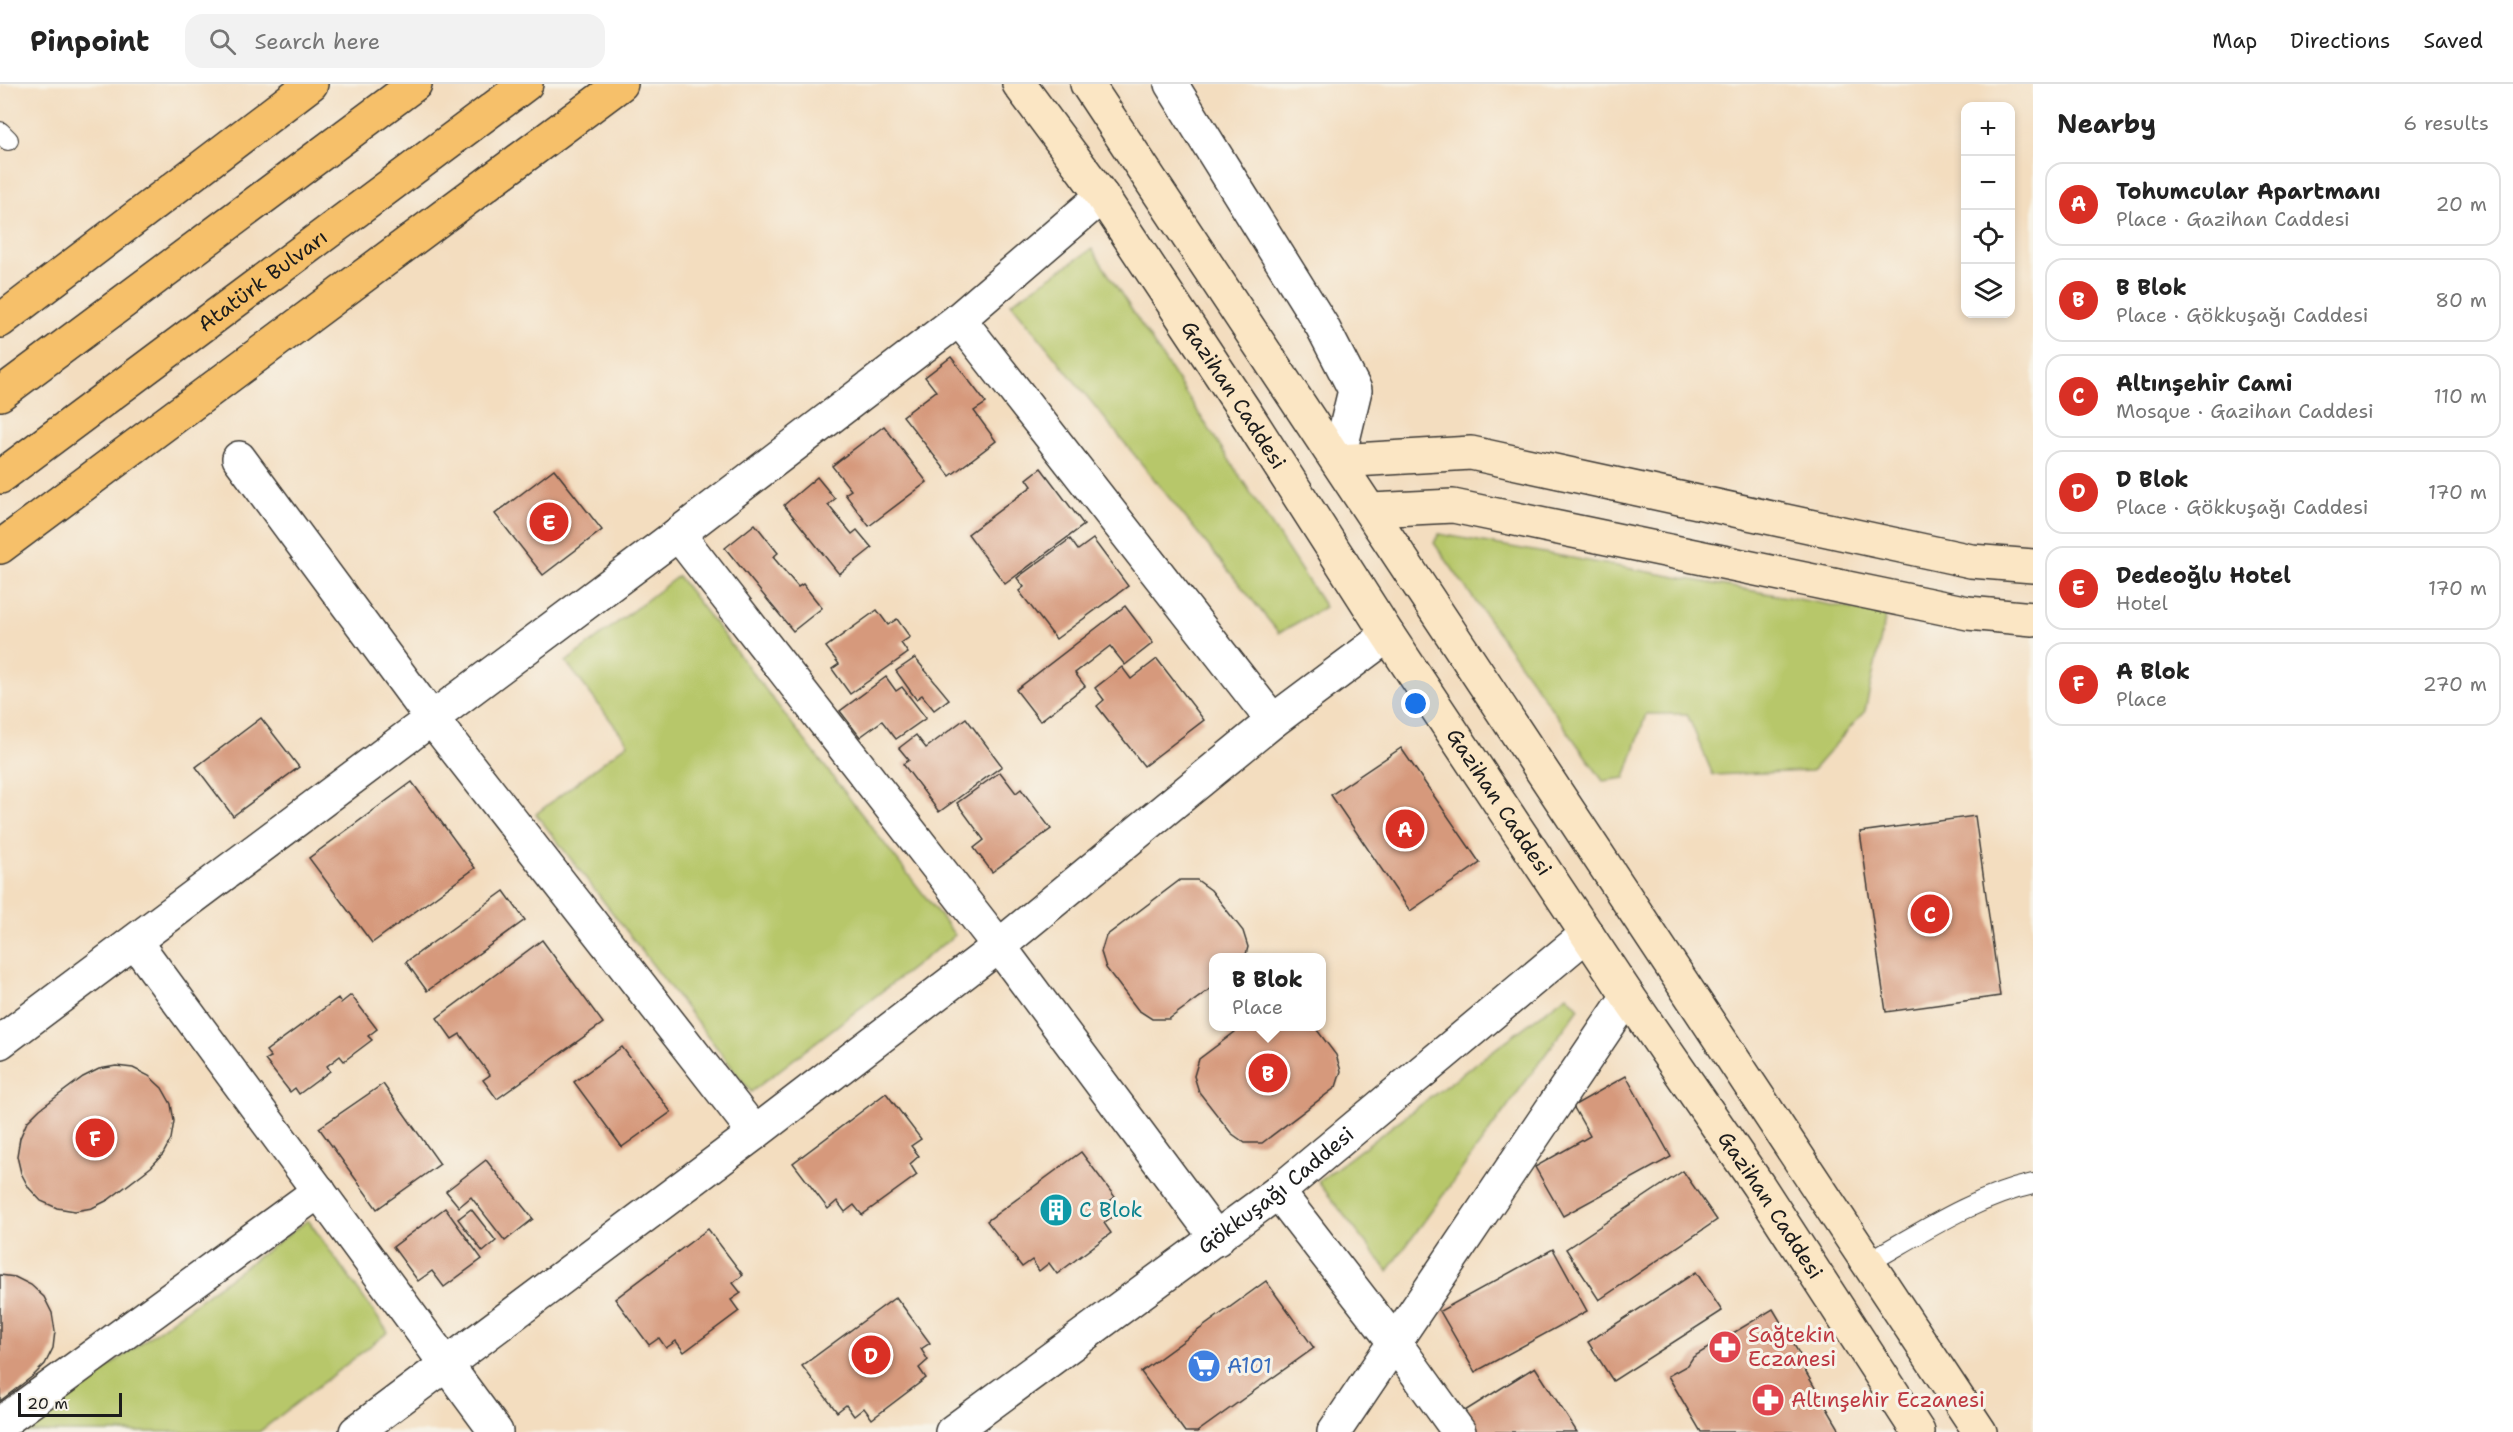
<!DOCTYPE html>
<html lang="en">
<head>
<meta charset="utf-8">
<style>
	body { margin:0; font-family:"Shantell Sans",sans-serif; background:#f2f2f2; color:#222 }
	.controls { position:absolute; right:18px; top:18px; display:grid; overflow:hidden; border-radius:12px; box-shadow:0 3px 9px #0003 }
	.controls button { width:54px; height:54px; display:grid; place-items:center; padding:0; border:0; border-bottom:2px solid #e0e0e0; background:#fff; color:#222; font:30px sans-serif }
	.scale { position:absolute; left:18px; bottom:15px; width:104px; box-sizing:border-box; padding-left:6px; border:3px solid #1c1c1c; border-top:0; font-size:16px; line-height:21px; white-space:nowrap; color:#1c1c1c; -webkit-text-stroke:4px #f7f3e8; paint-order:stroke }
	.you { position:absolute; left:1416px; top:620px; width:21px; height:21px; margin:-15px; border:4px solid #fff; border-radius:50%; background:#1a73e8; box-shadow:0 0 0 9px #1a73e833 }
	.badge { display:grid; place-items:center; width:39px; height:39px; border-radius:50%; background:#d93025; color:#fff; font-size:20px; font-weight:700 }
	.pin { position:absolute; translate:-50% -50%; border:3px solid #fff; box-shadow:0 2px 6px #0006 }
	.popup { position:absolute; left:1209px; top:869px; width:117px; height:78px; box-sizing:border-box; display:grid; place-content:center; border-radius:12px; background:#fff; filter:drop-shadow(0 2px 4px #0005); font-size:20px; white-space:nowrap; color:#767676 }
	.popup b { font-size:22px; color:#222 }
	.popup::after { content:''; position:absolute; left:50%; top:100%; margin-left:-12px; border:12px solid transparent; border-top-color:#fff }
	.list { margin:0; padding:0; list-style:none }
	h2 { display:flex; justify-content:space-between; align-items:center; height:78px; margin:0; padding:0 24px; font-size:26px }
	h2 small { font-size:20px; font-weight:400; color:#767676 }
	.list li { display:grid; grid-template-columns:39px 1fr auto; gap:18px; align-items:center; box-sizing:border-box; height:84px; margin:0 12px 12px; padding:0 12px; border:2px solid #e0e0e0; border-radius:18px }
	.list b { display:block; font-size:22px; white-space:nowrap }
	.list p { margin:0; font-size:20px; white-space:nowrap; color:#767676 }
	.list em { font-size:20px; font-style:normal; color:#767676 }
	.icon { flex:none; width:33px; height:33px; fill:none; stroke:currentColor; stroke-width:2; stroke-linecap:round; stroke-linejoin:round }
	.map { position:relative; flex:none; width:2033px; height:1348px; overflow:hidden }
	header { display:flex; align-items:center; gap:36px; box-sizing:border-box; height:84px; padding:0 30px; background:#fff; border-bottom:2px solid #e0e0e0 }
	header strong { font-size:28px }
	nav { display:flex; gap:33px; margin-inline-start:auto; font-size:21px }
	.search { width:420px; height:54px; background:#f2f2f2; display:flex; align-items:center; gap:15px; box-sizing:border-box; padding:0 21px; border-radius:18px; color:#767676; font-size:22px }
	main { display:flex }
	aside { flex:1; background:#fff }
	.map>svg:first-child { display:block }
</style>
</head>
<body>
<header>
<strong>Pinpoint</strong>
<div class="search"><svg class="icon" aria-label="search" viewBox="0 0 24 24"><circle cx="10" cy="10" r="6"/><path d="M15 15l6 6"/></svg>Search here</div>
<nav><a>Map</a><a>Directions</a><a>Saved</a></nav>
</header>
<main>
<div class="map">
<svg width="2033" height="1348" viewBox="0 0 2033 1348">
	<rect width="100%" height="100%" fill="#f7f3e8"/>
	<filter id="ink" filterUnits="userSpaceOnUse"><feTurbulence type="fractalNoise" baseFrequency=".0167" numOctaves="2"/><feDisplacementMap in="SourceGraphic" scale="12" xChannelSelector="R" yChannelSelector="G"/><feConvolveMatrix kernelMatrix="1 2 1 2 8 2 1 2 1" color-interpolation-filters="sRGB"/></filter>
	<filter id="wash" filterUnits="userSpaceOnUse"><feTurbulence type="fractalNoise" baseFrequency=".008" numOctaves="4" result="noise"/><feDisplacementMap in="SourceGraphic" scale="24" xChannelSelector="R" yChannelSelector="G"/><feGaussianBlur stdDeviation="1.35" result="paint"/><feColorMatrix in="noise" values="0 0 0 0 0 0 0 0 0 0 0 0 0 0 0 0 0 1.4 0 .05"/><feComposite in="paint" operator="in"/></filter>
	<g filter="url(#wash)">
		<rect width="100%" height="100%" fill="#f3ddbf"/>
		<g fill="#b7c76a" stroke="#6a7243" stroke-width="1.5">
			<path d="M1092 165 1325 523 1279 549 1011 219Z"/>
			<path d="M1439 450 1886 531 1865 627 1812 687 1713 691 1687 630H1646L1625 694 1603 697 1434 459Z"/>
			<path d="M678 492 955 851 751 1008 536 730 628 659 566 578Z"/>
			<path d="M1567 911 1579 924 1388 1187 1318 1098Z"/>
			<path d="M308 1136 388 1248 259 1348H20Z"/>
		</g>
		<g id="blocks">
			<g fill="#d6997b">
				<path d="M951 273 986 319 974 327 996 357 950 392 903 332 936 307 925 293Z"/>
				<path d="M884 342 927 398 869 442 845 410 851 406 832 382Z"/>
				<path d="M1041 384 1084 441 1005 500 968 450 1032 402 1027 395Z"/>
				<path d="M554 385 602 446 543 491 495 430Z"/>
				<path d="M817 393 835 415 828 421 852 450 857 446 872 464 839 490 784 421Z"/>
				<path d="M755 440 778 469 773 473 798 503 803 500 822 524 793 547 725 464Z"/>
				<path d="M1070 455 1078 466 1093 455 1128 502 1056 555 1019 507 1024 503 1017 494Z"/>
				<path d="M1125 522 1153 559 1125 581 1110 562 1075 589 1085 602 1040 637 1016 606Z"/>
				<path d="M877 526 888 541 897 535 910 553 901 559 908 569 850 610 832 585 839 580 826 563Z"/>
				<path d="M915 574 949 615 934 626 922 611 916 615 896 587Z"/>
				<path d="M1157 575 1204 636 1144 682 1097 622 1104 616 1095 604 1122 583 1131 595Z"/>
				<path d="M886 593 896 607 902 603 926 634 896 655 882 637 860 653 840 627Z"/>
				<path d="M261 634 299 683 233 732 196 683Z"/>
				<path d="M966 634 1002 682 939 728 903 680 909 676 899 664 916 651 926 664Z"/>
				<path d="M1401 664 1480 779 1410 827 1331 711Z"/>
				<path d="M1000 688 1016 709 1021 705 1051 745 992 788 974 764 984 756 957 719Z"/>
				<path d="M412 698 475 784 372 859 309 774Z"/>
				<path d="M1975 732 2000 912 1886 928 1860 748Z"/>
				<path d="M1180 796H1197L1211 806 1243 847 1248 863 1245 874H1214V902L1169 935H1152L1138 926 1106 884 1101 868 1106 852Z"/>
				<path d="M504 807 525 836 427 907 406 878Z"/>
				<path d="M542 856 603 939 497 1015 483 996 490 991 460 950 452 955 437 934Z"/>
				<path d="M351 911 377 945 368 952 372 956 344 977 340 972 327 982 330 987 299 1010 295 1004 290 1008 265 976 271 973 266 967 338 914 341 919Z"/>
				<path d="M1243 942H1314L1336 971 1341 987 1336 1003 1262 1059H1245L1231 1049 1199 1008 1194 992 1199 975Z"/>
				<path d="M622 963 671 1028 622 1063 574 998Z"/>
				<path d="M116 982 133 984 149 992 162 1004 171 1020 174 1037 171 1055 163 1070 151 1083 108 1116 92 1124 75 1127 57 1124 41 1117 29 1104 21 1089 17 1072 20 1054 27 1038 40 1025 83 993 99 985Z"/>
				<path d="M1626 992 1671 1073 1563 1132 1535 1083 1590 1052 1573 1022Z"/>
				<path d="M383 1000 440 1080 377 1125 319 1044Z"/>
				<path d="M886 1009 921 1055 911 1062 919 1072 910 1080 917 1091 862 1131 854 1121 845 1128 837 1117 828 1125 793 1079Z"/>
				<path d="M1081 1068 1115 1113 1106 1120 1114 1131 1104 1139 1111 1149 1057 1190 1049 1179 1039 1187 1032 1176 1022 1183 987 1137Z"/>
				<path d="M486 1076 533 1135 505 1157 471 1113 459 1123 446 1107Z"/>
				<path d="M1683 1087 1717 1136 1599 1216 1566 1165Z"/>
				<path d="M445 1124 482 1175 444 1203 432 1187 418 1197 393 1163Z"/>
				<path d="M471 1125 496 1157 483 1168 458 1135Z"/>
				<path d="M708 1145 743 1191 733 1199 741 1209 731 1216 739 1227 684 1268 676 1257 666 1264 659 1254 649 1261 615 1215Z"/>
				<path d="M1553 1165 1587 1227 1475 1288 1440 1227Z"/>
				<path d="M1696 1188 1722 1227 1613 1297 1588 1258Z"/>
				<path d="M0 1191 15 1193 31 1201 44 1213 52 1229 55 1247 53 1264 45 1280 33 1292 0 1317Z"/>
				<path d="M1266 1197 1314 1264 1197 1348H1185L1141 1288Z"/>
				<path d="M896 1213 930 1259 921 1265 928 1276 919 1284 926 1294 872 1335 864 1324 854 1332 846 1321 837 1328 802 1282Z"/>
				<path d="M1773 1225 1800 1271 1798 1275 1841 1348H1701L1668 1292 1688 1281 1693 1273Z"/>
				<path d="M1535 1283 1577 1348H1471L1460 1330Z"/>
			</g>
		</g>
	</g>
	<g filter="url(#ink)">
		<use href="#blocks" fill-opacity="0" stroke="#3c3934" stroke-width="1.5"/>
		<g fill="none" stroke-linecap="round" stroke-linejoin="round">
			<g stroke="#3c3934" stroke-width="22">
				<g id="lane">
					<path d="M0 48 8 56"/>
					<path d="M1867 1179C1919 1150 1974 1113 2033 1100"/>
				</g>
			</g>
			<g stroke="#3c3934" stroke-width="36">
				<g id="street">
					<path d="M1171 0 1322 242 1355 306 1338 377"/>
					<path d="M959 235 1273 637"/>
					<path d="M239 374 432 635 755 1049"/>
					<path d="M678 450 999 862 1217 1155"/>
					<path d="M135 858 496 1348"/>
					<path d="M0 958 678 450 959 235 1102 112"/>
					<path d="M1278 1108 1395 1259 1459 1348"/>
					<path d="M0 1340 319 1107"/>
					<path d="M356 1348 755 1049 999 862 1273 637 1388 551"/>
					<path id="s1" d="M952 1348 1278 1108 1587 850"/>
					<path d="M1334 1348 1628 912"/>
				</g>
			</g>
			<g stroke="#3c3934" stroke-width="36">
				<g id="secondary">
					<path id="s2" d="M1019 0 1102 112 1246 329 1388 551 1628 912 1758 1101 1918 1348"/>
					<path d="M1087 0 1980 1348"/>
					<path d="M1338 377 1471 369 1971 477 2033 482"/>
					<path d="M1371 426 1453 422 1968 529 2033 535"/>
				</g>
			</g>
			<g stroke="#3c3934" stroke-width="36">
				<g id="highway">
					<path d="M0 237 311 0"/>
					<path d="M0 310 415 0"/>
					<path id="s3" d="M0 393 526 0"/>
					<path d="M0 463 621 0"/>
				</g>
			</g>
			<use href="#lane" stroke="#fff" stroke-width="20"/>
			<use href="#street" stroke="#fff" stroke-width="33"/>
			<use href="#secondary" stroke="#fbe6c4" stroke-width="33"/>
			<use href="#highway" stroke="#f6c06b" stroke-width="33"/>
		</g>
	</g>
	<defs>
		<g id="building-disc" transform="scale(1.725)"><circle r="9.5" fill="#0f9aa8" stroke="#f7f3e8"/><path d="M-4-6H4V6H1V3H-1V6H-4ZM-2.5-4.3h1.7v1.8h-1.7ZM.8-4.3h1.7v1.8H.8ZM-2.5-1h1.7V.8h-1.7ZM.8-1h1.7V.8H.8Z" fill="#fff"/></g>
		<g id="pharmacy-disc" transform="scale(1.725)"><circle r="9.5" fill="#e0444e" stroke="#f7f3e8"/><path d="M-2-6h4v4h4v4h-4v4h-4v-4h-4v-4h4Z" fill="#fff"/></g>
		<g id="supermarket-disc" transform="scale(1.725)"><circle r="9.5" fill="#3f7fe0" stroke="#f7f3e8"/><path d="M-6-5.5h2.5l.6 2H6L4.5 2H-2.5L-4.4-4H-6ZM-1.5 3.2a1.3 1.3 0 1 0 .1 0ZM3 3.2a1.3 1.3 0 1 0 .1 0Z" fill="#fff"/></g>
	</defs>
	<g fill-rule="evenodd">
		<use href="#building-disc" x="1056" y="1126"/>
		<use href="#pharmacy-disc" x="1725" y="1263"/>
		<use href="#supermarket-disc" x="1204" y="1282"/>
		<use href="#pharmacy-disc" x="1768" y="1316"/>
	</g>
	<g text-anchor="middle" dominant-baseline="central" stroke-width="6" stroke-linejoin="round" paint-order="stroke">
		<g font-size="21" fill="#1c1c1c" stroke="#f7f3e8">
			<text stroke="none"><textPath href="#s3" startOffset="328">Atatürk Bulvarı</textPath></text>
			<text stroke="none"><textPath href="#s2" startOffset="378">Gazihan Caddesi</textPath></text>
			<text stroke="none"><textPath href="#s2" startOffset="864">Gazihan Caddesi</textPath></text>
			<text stroke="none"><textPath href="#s1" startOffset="404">Gökkuşağı Caddesi</textPath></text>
			<text stroke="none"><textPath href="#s2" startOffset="1350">Gazihan Caddesi</textPath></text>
		</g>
		<g font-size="21" fill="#0d838f" stroke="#f7f3e8" text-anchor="start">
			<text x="1079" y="1126">C Blok</text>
		</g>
		<g font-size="21" fill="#be3a42" stroke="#f7f3e8" text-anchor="start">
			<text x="1748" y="1251">Sağtekin<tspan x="1748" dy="24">Eczanesi</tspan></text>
			<text x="1791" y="1316">Altınşehir Eczanesi</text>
		</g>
		<g font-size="21" fill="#366cbe" stroke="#f7f3e8" text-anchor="start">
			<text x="1227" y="1282">A101</text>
		</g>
	</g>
</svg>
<div class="controls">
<button>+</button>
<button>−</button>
<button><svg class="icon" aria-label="locate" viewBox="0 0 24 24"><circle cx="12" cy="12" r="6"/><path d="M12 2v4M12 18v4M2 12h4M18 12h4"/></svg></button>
<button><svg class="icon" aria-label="layers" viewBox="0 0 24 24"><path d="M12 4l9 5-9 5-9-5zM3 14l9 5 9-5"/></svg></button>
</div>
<div class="scale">20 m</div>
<div class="you"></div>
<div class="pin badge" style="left:1405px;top:745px">A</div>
<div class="pin badge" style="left:1268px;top:989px">B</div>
<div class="popup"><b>B Blok</b>Place</div>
<div class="pin badge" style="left:1930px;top:830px">C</div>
<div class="pin badge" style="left:871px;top:1271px">D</div>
<div class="pin badge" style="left:549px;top:438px">E</div>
<div class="pin badge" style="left:95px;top:1054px">F</div>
</div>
<aside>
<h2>Nearby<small>6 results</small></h2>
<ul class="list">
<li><span class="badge">A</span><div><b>Tohumcular Apartmanı</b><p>Place · Gazihan Caddesi</p></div><em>20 m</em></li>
<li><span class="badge">B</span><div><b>B Blok</b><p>Place · Gökkuşağı Caddesi</p></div><em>80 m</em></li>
<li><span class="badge">C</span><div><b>Altınşehir Cami</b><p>Mosque · Gazihan Caddesi</p></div><em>110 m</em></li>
<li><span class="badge">D</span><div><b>D Blok</b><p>Place · Gökkuşağı Caddesi</p></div><em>170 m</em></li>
<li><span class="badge">E</span><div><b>Dedeoğlu Hotel</b><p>Hotel</p></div><em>170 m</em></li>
<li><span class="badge">F</span><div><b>A Blok</b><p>Place</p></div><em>270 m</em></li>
</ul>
</aside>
</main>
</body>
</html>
